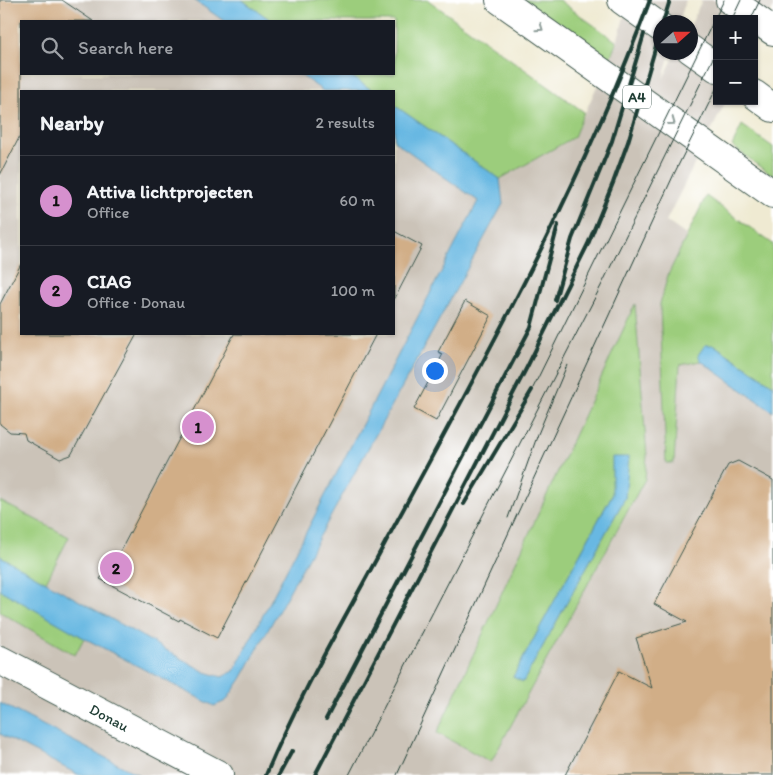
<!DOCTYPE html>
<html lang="en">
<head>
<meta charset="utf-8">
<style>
	body { margin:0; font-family:Itim,sans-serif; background:#242831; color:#f1f3f6 }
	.controls { position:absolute; right:15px; top:15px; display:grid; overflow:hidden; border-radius:0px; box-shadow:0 1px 4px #0004 }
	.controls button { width:45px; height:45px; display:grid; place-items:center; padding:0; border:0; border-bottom:1px solid #363941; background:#171b24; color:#f1f3f6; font:25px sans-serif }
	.compass { position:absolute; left:653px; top:15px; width:45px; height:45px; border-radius:50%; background:#171b24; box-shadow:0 1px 4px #0004; rotate:69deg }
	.you { position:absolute; left:434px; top:370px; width:18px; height:18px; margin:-12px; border:4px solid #fff; border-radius:50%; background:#1a73e8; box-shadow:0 0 0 8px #1a73e833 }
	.badge { display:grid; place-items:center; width:32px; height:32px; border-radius:50%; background:#d690ce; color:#111; font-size:16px; font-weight:700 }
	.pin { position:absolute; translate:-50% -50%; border:2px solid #fff; box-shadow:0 1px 5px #0006 }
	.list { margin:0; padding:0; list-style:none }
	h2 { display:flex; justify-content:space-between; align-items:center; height:65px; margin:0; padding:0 20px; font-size:21px }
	h2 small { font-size:16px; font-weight:400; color:#9ea1a6 }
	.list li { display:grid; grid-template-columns:32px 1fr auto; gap:15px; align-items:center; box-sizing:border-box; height:90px; padding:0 20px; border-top:1px solid #363941 }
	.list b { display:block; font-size:19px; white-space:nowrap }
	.list p { margin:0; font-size:16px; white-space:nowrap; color:#9ea1a6 }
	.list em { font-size:16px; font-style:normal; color:#9ea1a6 }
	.icon { flex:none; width:28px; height:28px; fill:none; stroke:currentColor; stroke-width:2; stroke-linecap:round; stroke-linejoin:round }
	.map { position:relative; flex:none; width:773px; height:775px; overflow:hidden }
	.search { position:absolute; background:#171b24; box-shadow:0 1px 4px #0004; left:20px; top:20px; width:375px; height:55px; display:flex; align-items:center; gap:12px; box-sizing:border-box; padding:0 18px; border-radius:0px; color:#9ea1a6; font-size:19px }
	.panel { position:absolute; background:#171b24; box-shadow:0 1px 4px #0004; left:20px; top:90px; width:375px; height:245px; border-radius:0px }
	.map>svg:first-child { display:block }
</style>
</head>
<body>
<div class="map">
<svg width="773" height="775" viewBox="0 0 773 775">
	<rect width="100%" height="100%" fill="#fff"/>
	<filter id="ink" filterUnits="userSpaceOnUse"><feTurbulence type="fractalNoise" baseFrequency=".02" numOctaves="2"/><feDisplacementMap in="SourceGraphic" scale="10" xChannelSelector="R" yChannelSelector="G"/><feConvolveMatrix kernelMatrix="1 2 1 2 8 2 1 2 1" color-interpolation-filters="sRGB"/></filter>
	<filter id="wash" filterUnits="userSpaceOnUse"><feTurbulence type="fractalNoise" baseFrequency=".0096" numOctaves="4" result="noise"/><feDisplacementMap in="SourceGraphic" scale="20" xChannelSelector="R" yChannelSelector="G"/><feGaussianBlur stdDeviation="1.12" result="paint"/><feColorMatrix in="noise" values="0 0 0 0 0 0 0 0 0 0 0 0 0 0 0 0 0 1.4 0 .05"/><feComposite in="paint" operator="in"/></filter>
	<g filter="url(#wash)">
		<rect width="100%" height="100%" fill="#efead2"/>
		<path fill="#cbc3b8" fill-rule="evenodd" d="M0 0H346L376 21H21V74H394L558 147 574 137 617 42 629 0H686L679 22H660V52L670 53 663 79 676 53 690 52 691 24 702 0H773V8L754 45V19H717V101H726L666 221 773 296V775H0ZM21 91H394V334H21Z"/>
		<g fill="#9ccd7c" stroke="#5e8558" fill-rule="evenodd">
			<path d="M242 0H428L584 112 574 137 500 179 394 105V91H373L348 74H394V21H272Z"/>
			<path d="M524 0H559L617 42 609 60Z"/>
			<path d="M742 125 773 147V176L732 146Z"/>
			<path d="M706 196 773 244V385L714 345 699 355 701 361 680 365 674 463H666L660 304 668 275Z"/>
			<path d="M635 304 647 456 645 479 491 762 437 733ZM628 457 625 498 523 682 513 677 612 495Z"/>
			<path d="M0 501 69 537 46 582 0 556Z"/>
			<path d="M0 589 84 638 75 655 0 612Z"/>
		</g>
		<g fill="#67b8e2" stroke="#437a8b">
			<path d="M194 0H242L272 21H224Z"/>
			<path d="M299 74H348L373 91H323Z"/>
			<path d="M394 105 500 179 503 204 241 679 226 701 214 706 84 638 0 590V556L205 672 222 677 234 671 478 201 394 141Z"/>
			<path d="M705 345H714L773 385V412L701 361 698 355Z"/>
			<path d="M612 457H629L625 498 523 682 513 677 612 495Z"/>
			<path d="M0 703 139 775H79L0 734Z"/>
		</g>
		<g id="blocks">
			<g fill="#d1ae87">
				<path d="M0 0H62L93 21H21V134L0 175Z"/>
				<path d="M394 231 422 246 394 300Z"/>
				<path d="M21 264V334H137L71 455 60 459 26 440 24 433 10 432 0 424V304Z"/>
				<path d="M465 301 491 316 436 421 414 409 443 354 438 352Z"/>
				<path d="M234 334H376L217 638 180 619 179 621 100 579 122 548Z"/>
				<path d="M738 461 773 480V775H565L619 671 652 688 636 638 687 622 654 604 728 465Z"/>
			</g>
		</g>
	</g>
	<g filter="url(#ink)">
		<use href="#blocks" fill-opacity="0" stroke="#3e574c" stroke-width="1"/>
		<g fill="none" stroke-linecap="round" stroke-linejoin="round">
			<g stroke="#3e574c" stroke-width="30">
				<path id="secondary" d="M0 660 219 775"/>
			</g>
			<g stroke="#3e574c" stroke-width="30">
				<g id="highway">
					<path d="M500 0 773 194"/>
					<path d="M622 0 660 27"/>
					<path d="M730 0 773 31"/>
					<path d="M690 49 717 68"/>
					<path d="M754 94 773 108"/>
				</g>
			</g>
			<use href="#secondary" stroke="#fff" stroke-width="28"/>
			<use href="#highway" stroke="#fff" stroke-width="28"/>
			<g stroke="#1f3d34" stroke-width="1">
				<path d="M732 19 741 0"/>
				<path d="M751 19 760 0"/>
				<path d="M532 390 724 0"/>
				<path d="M508 518 538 434 567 365"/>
				<path d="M349 775 602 284 717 50"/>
				<path d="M397 775 674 174 717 87"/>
			</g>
			<g stroke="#1f3d34" stroke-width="4">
				<path d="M663 22 670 0"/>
				<path d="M555 300 572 239 612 141 644 34"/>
				<path d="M464 504 532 390"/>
				<path d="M326 719 531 327 558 225"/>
				<path d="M266 775C299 695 344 620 385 543 481 366 580 190 650 0"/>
				<path d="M279 775 292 751"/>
				<path d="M315 775 527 367 588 244 613 183 628 142 660 32"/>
			</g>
		</g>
		<defs><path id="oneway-chevron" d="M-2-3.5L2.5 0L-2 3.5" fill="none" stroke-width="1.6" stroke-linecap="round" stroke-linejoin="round" transform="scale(1.25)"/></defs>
		<g stroke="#8f9e9a">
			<use href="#oneway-chevron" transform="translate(540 28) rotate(35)"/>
			<use href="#oneway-chevron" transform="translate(672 122) rotate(36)"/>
		</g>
	</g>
	<g text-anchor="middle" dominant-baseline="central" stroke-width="4" stroke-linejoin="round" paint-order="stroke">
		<rect fill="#fff" stroke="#627771" stroke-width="1" x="623" y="85.5" width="28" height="23" rx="4"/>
		<g font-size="14" font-weight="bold" fill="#1f3d34">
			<text x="637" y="97">A4</text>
		</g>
		<g font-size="15" fill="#1f3d34" stroke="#fff">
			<text transform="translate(109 718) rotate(28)">Donau</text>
		</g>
	</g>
</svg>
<div class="controls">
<button>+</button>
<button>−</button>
</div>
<svg class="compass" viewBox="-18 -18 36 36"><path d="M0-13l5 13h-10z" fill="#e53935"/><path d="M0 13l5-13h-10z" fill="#9ea1a6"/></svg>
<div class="you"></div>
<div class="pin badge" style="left:198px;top:427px">1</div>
<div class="pin badge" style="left:116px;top:568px">2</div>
<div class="search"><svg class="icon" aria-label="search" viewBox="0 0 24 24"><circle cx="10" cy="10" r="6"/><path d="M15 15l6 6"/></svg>Search here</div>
<section class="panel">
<h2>Nearby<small>2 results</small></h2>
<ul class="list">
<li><span class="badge">1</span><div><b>Attiva lichtprojecten</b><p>Office</p></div><em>60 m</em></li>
<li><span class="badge">2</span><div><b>CIAG</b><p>Office · Donau</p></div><em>100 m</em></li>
</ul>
</section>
</div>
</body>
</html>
